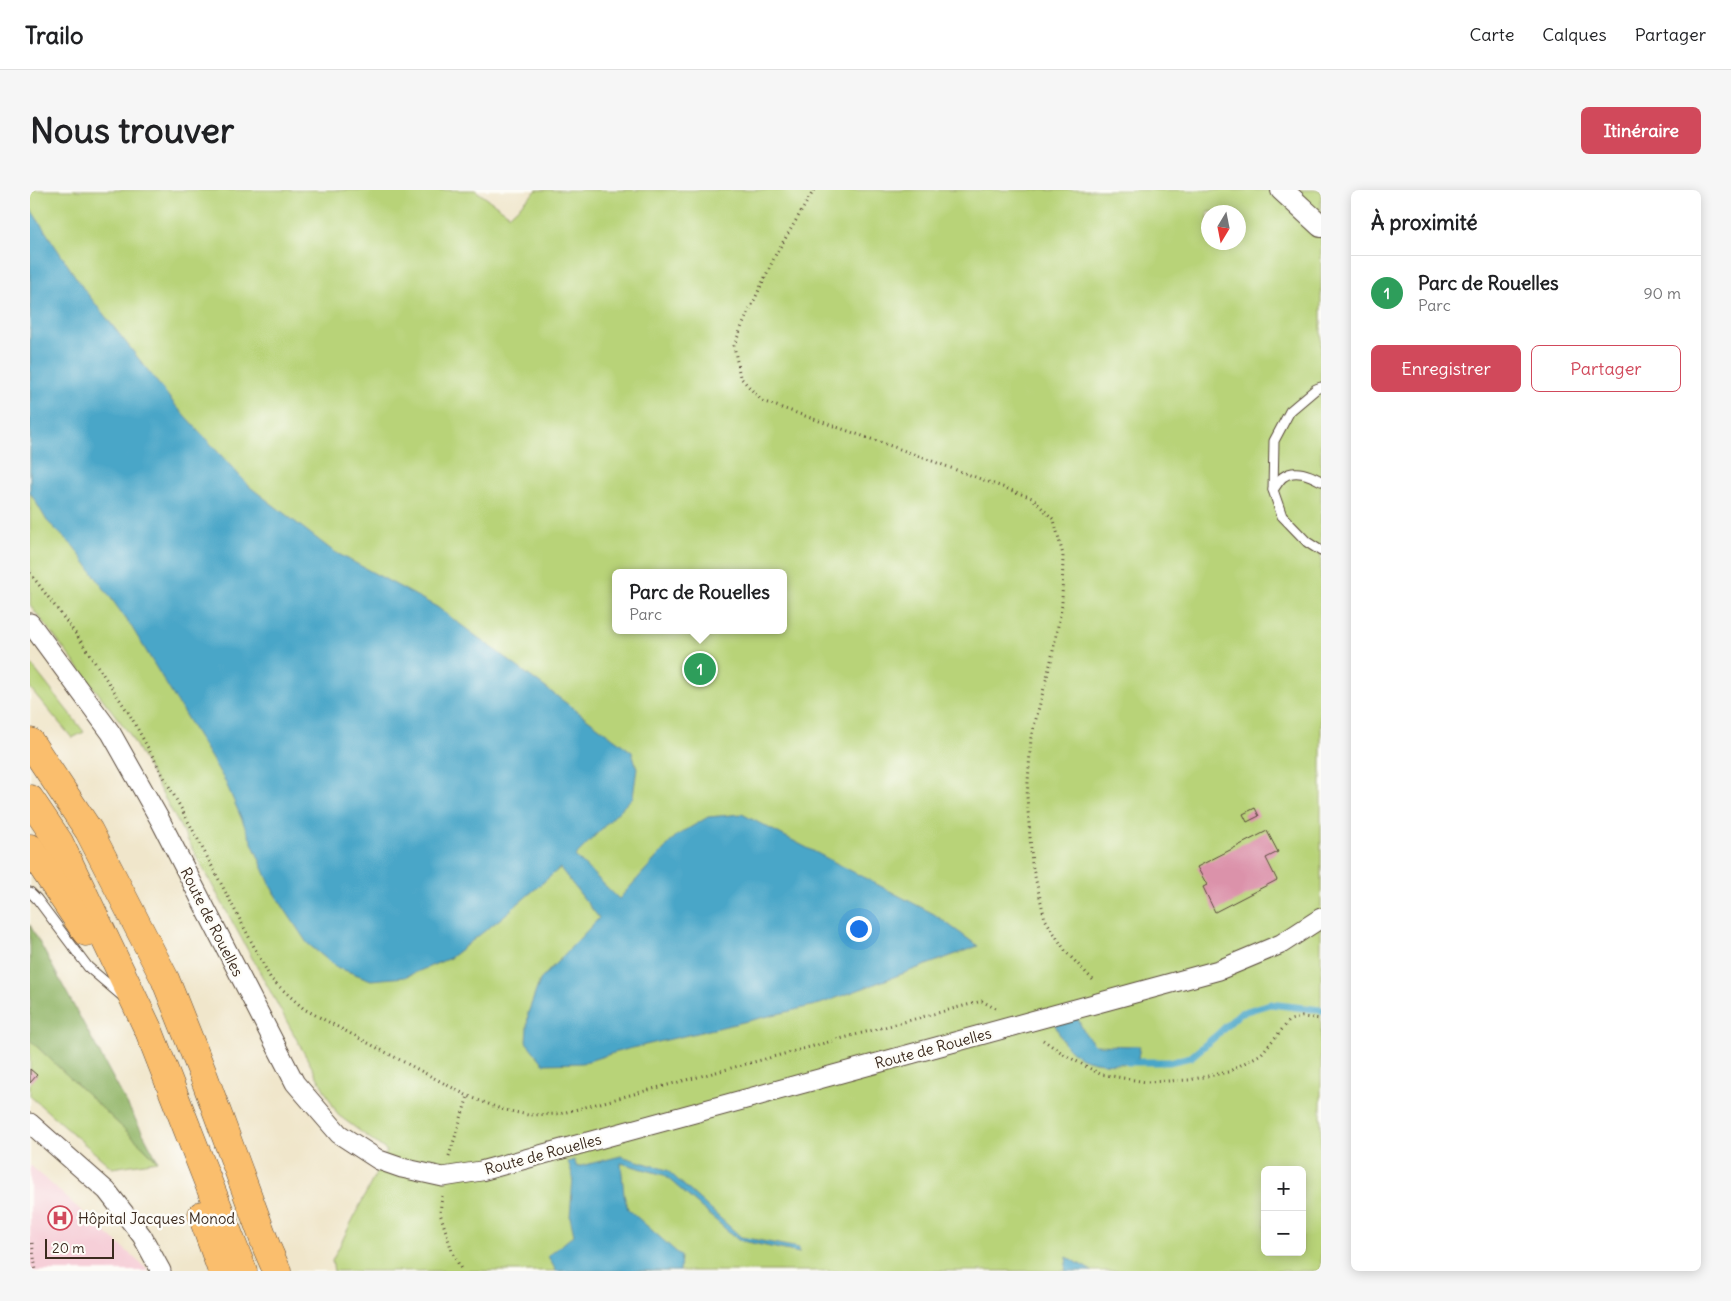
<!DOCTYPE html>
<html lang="fr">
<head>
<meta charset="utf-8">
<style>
	body { margin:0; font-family:Delius,sans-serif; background:#f6f6f6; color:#202124 }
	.controls { position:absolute; right:15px; bottom:15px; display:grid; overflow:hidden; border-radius:8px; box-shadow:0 2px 12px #0003 }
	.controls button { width:45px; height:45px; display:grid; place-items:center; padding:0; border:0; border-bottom:1px solid #e0e0e0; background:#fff; color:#202124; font:25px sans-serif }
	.compass { position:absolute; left:1171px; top:15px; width:45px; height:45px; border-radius:50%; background:#fff; box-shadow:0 2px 12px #0003; rotate:190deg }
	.scale { position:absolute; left:15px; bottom:12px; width:69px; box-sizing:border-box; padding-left:5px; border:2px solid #3b2a1e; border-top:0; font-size:14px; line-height:18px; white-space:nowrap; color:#3b2a1e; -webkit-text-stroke:4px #fdfcf7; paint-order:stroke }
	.you { position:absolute; left:828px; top:738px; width:18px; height:18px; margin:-12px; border:4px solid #fff; border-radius:50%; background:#1a73e8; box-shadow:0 0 0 8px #1a73e833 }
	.badge { display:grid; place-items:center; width:32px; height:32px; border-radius:50%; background:#d1495b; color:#fff; font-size:16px; font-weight:700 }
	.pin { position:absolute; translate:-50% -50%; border:2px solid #fff; box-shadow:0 1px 5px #0006 }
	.popup { position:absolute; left:582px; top:379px; width:175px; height:65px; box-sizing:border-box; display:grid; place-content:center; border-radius:8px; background:#fff; filter:drop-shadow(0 1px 4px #0005); font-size:16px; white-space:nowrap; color:#757577 }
	.popup b { font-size:19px; color:#202124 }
	.popup::after { content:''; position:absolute; left:50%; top:100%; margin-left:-10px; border:10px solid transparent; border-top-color:#fff }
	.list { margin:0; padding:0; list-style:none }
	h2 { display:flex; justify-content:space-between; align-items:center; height:65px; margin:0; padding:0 20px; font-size:21px }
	h2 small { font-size:16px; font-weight:400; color:#757577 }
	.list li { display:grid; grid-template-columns:32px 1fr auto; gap:15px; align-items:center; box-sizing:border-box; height:75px; padding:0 20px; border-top:1px solid #e0e0e0 }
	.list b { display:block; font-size:19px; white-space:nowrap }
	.list p { margin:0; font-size:16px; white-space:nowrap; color:#757577 }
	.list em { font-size:16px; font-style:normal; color:#757577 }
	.actions { display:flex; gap:10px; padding:15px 20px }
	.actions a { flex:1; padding:11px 0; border:1px solid #d1495b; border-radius:8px; text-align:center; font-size:18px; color:#d1495b }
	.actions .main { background:#d1495b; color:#fff }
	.map { position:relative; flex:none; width:1291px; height:1081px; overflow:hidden; border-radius:8px }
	header { display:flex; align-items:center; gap:30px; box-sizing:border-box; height:70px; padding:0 25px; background:#fff; border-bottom:1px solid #e0e0e0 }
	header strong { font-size:24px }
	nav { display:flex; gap:28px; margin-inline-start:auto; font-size:18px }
	.intro { display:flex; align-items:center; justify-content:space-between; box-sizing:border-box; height:120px; padding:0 30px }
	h1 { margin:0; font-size:35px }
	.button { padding:12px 22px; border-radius:8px; background:#d1495b; color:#fff; font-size:18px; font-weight:700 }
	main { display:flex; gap:30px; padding:0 30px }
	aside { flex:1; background:#fff; border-radius:8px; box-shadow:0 2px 12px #0003 }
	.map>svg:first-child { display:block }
</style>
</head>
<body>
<header>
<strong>Trailo</strong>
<nav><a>Carte</a><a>Calques</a><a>Partager</a></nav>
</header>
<div class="intro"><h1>Nous trouver</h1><a class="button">Itinéraire</a></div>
<main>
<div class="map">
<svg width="1291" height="1081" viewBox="0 0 1291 1081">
	<rect width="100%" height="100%" fill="#fdfcf7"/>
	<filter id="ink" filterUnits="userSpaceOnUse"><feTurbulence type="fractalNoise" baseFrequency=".02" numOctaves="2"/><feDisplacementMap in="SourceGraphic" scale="10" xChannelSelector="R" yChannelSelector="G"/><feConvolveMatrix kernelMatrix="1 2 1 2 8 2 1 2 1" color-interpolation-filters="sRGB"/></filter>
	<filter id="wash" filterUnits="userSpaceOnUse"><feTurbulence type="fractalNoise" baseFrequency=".0096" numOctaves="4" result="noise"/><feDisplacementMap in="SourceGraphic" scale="20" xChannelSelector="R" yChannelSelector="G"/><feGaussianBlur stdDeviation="1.12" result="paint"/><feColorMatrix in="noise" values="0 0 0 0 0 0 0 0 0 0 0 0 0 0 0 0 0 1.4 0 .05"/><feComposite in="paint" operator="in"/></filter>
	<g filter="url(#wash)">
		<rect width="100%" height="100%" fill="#f0e6cb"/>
		<path fill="#f6cfd8" d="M0 975 119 1081H0Z"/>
		<g fill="#b8d378" stroke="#7a7e4b" fill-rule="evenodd">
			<path d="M0 0H445L480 25 507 0H1291V1081H304L302 1071 357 961 308 925 99 543 0 415ZM1178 22H1208V52H1178ZM586 383H754V440H586ZM1235 980H1272V1062H1235Z"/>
			<path d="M0 473 54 542 42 548 0 498Z"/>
			<path d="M0 850 128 971 82 978 0 906Z"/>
		</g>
		<path fill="#92b568" stroke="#667043" d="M0 735 128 971 0 850Z"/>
		<g fill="#4aa6c8" stroke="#426873">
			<path d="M0 18 53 98 146 216 220 297 303 361 407 417 602 562 607 578 603 607 545 666 589 709 646 646 678 627 712 624 904 724 948 756 790 814 590 861 552 873 514 874 496 852 498 823 510 790 569 728 530 678 470 729 420 768 375 787 341 790 306 777 277 753 244 703 195 591 101 436 44 357 17 331 0 302Z"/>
			<path d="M1045 823 1054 842 1065 855 1110 856 1107 874C1085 873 1056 877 1039 859 1031 851 1027 838 1022 828Z"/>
			<path d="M591 966 637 980 711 1047 769 1058V1063L708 1050 634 985 591 973 594 1005 598 1019 651 1066 650 1081H526L518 1066 544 1045 540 1027 543 987 538 972 544 970 547 977Z"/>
			<path d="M1037 1067 1062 1081H1035Z"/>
		</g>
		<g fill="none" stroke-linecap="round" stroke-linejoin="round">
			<path stroke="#4aa6c8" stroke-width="7" d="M1098 872H1139L1161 867 1187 845 1210 823 1240 814 1291 820"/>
		</g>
		<g id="blocks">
			<g fill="#db92aa">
				<path d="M1225 618 1229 626 1217 632 1213 624Z"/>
				<path d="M1237 641 1248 662 1236 668 1247 690 1185 722 1173 697 1177 695 1167 677Z"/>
				<path d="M0 879 7 885 0 893Z"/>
			</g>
		</g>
	</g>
	<g filter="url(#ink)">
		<use href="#blocks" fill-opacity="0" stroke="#564638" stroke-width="1"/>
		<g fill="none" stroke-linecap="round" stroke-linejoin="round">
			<g stroke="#564638" stroke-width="11">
				<g id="service">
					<path d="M1291 197 1286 199 1260 221 1244 251 1243 300 1252 326 1277 352 1291 361"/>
					<path d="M1243 300C1246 296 1249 290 1253 287 1265 278 1280 285 1291 291"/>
					<path d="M0 702 7 709 58 777 92 806"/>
				</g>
			</g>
			<g stroke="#564638" stroke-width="21">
				<g id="minor">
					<path d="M0 433 81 543 130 630 265 893 309 944 349 970 372 978 413 987 451 981 1189 780 1251 754 1291 728"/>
					<path d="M0 933 77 1001 112 1046 131 1081"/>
				</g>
			</g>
			<g stroke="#564638" stroke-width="24">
				<path id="tertiary" d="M1252 0 1291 36"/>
			</g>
			<g stroke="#564638" stroke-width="29">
				<g id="trunk">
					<path d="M0 552 59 641 135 789 173 884 237 1058 247 1081"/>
					<path d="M0 609 29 652 119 841 213 1081"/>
					<path d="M0 658 56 742"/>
					<path d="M172 1025 192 1081"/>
				</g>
			</g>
			<g stroke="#564638" stroke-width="3" stroke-dasharray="1 4" stroke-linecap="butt">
				<path d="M784 0 746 64 712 136 704 156 710 187 732 211 867 258 1002 308 1024 330 1033 365 1032 415 1021 471 1001 548 997 607 1002 674 1015 729 1036 762 1065 792"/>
				<path d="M0 383 48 447 100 525 164 642 241 789 274 819 438 906 471 919 498 925 529 924 952 811 966 819"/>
				<path d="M1013 850 1035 865 1070 884 1116 892 1159 890 1198 882 1231 864 1260 830 1272 827 1291 829"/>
				<path d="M419 966 438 906"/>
				<path d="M412 1006 410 1023 422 1061 432 1081"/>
				<path d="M2 1053 6 1081"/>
			</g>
			<use href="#service" stroke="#fff" stroke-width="9"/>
			<use href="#minor" stroke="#fff" stroke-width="19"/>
			<use href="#tertiary" stroke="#fff" stroke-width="22"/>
			<use href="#trunk" stroke="#fabe6d" stroke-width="28"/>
		</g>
	</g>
	<defs>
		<g id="hospital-ring" transform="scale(1.25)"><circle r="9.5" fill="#fdfcf7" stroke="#d1495b" stroke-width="1.5"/><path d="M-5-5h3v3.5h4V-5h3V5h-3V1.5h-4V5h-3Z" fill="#d1495b"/></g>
	</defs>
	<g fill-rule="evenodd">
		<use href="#hospital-ring" x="30" y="1028"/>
	</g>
	<g text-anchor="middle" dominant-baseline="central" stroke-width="5" stroke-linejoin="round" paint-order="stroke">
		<g font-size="15" fill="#3b2a1e" stroke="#fdfcf7">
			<text transform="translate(182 732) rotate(63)">Route de Rouelles</text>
			<text transform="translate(903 858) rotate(-15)">Route de Rouelles</text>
			<text transform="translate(513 964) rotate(-15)">Route de Rouelles</text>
		</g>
		<g font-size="15" fill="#3b2a1e" stroke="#fdfcf7" text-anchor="start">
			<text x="48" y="1028">Hôpital Jacques Monod</text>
		</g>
	</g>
</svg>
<div class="controls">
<button>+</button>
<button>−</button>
</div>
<svg class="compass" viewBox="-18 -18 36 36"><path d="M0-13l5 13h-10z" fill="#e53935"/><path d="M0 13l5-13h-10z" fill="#757577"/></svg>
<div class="scale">20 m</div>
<div class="you"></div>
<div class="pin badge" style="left:670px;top:479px;background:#2e9e5b">1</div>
<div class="popup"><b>Parc de Rouelles</b>Parc</div>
</div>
<aside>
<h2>À proximité<small></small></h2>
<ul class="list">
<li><span class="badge" style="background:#2e9e5b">1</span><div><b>Parc de Rouelles</b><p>Parc</p></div><em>90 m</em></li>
</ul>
<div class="actions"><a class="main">Enregistrer</a><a>Partager</a></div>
</aside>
</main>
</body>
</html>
